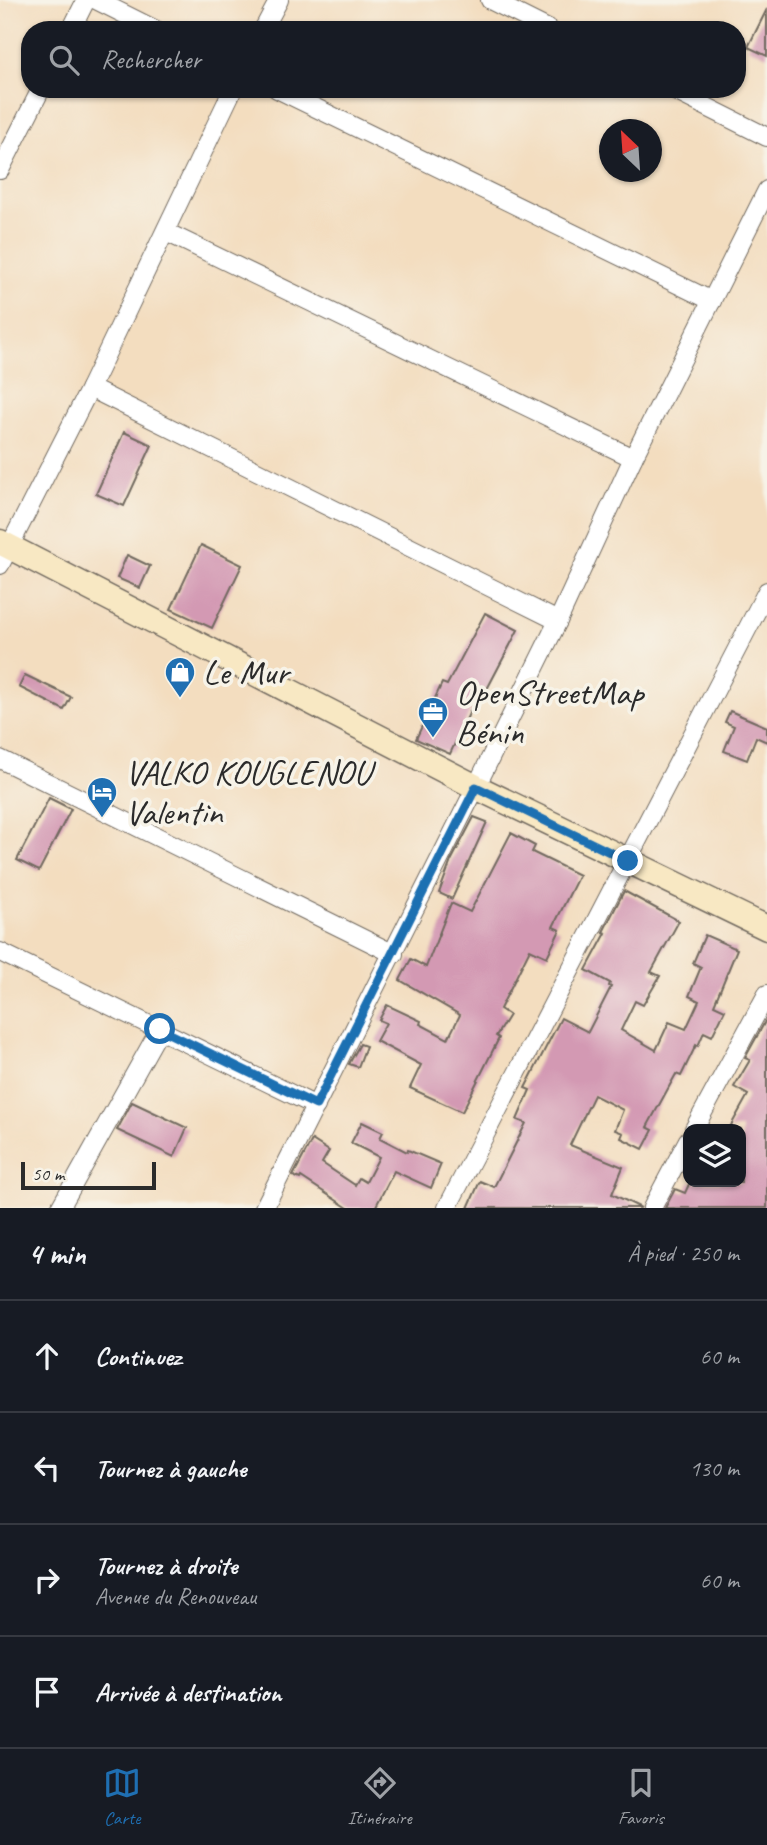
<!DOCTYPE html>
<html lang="fr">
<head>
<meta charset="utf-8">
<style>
	body { margin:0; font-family:Caveat,sans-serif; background:#20242c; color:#f1f3f6 }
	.controls { position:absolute; right:21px; bottom:21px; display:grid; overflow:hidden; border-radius:14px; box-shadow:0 2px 5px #0004 }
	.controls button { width:63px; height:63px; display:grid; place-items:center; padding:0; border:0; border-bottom:2px solid #363941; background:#171b24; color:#f1f3f6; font:35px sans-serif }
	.compass { position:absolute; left:599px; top:119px; width:63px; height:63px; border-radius:50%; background:#171b24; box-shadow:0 2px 5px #0004; rotate:335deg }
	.scale { position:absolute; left:21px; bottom:18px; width:135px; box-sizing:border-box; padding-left:7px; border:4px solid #2b2b2b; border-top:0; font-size:19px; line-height:24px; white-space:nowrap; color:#2b2b2b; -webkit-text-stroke:5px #f7f3e8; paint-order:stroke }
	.stop { position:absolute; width:21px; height:21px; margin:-16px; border:5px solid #1f6fb2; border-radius:50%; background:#fff }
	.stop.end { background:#1f6fb2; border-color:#fff; box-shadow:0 2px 7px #0008 }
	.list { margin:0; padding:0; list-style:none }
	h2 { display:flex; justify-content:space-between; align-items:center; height:91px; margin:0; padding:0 28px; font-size:30px }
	h2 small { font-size:23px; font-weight:400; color:#9ea1a6 }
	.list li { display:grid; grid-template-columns:46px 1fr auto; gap:21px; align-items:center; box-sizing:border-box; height:112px; padding:0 28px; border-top:2px solid #363941 }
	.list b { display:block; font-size:26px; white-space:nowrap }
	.list p { margin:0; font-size:23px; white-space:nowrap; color:#9ea1a6 }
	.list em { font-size:23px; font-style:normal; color:#9ea1a6 }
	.icon { flex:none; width:38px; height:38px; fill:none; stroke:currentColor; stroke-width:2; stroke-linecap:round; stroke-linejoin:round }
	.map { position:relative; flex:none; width:767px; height:1208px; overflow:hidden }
	.search { position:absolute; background:#171b24; box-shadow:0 2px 5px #0004; left:21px; right:21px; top:21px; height:77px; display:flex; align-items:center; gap:18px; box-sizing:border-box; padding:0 24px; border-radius:28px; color:#9ea1a6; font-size:26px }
	.sheet { height:539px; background:#171b24 }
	nav { display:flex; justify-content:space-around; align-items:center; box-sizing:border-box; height:98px; border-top:2px solid #363941; background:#171b24; font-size:19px; color:#9ea1a6 }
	nav a { display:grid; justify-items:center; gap:4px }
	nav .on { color:#1f6fb2 }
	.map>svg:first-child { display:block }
</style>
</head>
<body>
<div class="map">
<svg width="767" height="1208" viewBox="0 0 767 1208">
	<rect width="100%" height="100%" fill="#f7f3e8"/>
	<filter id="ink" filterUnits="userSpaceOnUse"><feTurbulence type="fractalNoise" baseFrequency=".0143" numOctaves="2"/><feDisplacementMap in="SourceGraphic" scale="14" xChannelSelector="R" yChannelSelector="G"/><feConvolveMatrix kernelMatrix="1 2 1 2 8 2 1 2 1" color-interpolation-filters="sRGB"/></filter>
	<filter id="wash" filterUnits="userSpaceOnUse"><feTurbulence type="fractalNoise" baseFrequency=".00686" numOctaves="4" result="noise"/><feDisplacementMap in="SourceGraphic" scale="28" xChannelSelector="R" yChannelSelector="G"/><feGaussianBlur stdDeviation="1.57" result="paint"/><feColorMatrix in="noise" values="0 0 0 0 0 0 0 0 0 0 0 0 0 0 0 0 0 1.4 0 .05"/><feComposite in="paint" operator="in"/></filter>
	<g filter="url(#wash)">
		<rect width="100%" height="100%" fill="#f3ddbf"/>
		<g id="blocks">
			<g fill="#d399b3">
				<path d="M767 9V56L748 47Z"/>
				<path d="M124 432 152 445 124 506 96 494Z"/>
				<path d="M201 545 242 565 212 628 171 609Z"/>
				<path d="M127 555 150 566 140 588 117 578Z"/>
				<path d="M485 613 518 630 486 691 481 688 450 754 416 739 442 683 447 685Z"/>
				<path d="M25 675 71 697 64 710 19 687Z"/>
				<path d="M730 711 767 727V742L756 737 747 760 724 751 734 726 725 722Z"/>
				<path d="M49 798 71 809 39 871 17 860Z"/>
				<path d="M474 817 487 822 452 899 439 893 451 861Z"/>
				<path d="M511 833 535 846 532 852 579 875 553 927 560 930 547 957 530 949 500 1009 509 1015 496 1036 499 1038 462 1112 410 1088 421 1065 376 1041 386 1023 379 1020 387 1005 421 1021 420 1024 448 1039 460 1015 400 980 411 959 426 967 451 903 470 912Z"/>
				<path d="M624 891 679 921 651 972 660 976 643 1005 635 1001 621 1030 656 1050 669 1022 686 1029 699 1001 689 996 701 967 693 963 705 935 737 949 714 1005 725 1010 712 1036 704 1032 698 1046 696 1045 681 1076 676 1074 647 1127 653 1130 643 1149 621 1138 623 1133 615 1130 623 1110 594 1095 570 1145 623 1167 612 1194 641 1208H468L480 1181 494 1187 526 1123 517 1120 530 1090 525 1088 561 1018 588 1032 611 987 609 986 610 983 586 970 606 933 603 932Z"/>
				<path d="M767 1018V1208H665L675 1189 685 1193 690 1182H741V1129H729L748 1095 734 1087 750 1060 745 1058Z"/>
				<path d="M360 1044 366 1046 358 1067 349 1064Z"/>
				<path d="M132 1102 187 1128 174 1157 117 1130Z"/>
				<path d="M362 1122 383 1132 380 1138 407 1152 408 1150 441 1164 431 1188 394 1171 375 1208H348L301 1177 300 1179 293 1176 312 1140 329 1151 322 1163 355 1185 359 1178 366 1182 379 1157 351 1143Z"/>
			</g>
		</g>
	</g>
	<g filter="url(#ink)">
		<use href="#blocks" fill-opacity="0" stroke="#71695f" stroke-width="2"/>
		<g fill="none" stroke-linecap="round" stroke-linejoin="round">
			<g stroke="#71695f" stroke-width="20">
				<g id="minor">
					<path d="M96 0 156 30"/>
					<path d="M490 0 550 30"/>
					<path d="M71 30 86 0"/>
					<path d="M263 30 279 0"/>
					<path d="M277 89 712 301"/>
					<path d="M671 89 767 137"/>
					<path d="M0 170 41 89"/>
					<path d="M166 232 633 458"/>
					<path d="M90 388 558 621"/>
					<path d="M0 565 90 388 233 89"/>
					<path d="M0 759 394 954"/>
					<path d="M0 952 316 1106"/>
					<path d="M694 1129 767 994"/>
					<path d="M60 1208 160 1029"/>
					<path d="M264 1208 476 787 558 621 633 458 767 190"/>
					<path d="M447 1208 767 591"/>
					<path d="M652 1208 688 1140"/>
				</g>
			</g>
			<g stroke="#71695f" stroke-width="27">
				<path id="secondary" d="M0 542 476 787 767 928"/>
			</g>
			<use href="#minor" stroke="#fff" stroke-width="18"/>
			<use href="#secondary" stroke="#f8e8c3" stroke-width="24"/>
		</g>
	</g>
	<g fill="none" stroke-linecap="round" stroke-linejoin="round" filter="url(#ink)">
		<path stroke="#1f6fb2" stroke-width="9" d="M160 1029 316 1105 476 787 628 861"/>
	</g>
	<defs>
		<g id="shop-pin" transform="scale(1.575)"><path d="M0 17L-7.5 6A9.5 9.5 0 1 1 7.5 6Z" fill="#1f6fb2" stroke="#f7f3e8"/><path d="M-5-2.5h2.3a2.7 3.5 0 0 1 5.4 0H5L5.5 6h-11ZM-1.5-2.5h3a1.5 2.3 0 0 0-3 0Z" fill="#fff"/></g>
		<g id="office-pin" transform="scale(1.575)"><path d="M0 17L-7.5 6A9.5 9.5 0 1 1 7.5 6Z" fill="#1f6fb2" stroke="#f7f3e8"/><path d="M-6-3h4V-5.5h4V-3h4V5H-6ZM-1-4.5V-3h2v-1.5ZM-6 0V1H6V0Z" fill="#fff"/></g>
		<g id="hotel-pin" transform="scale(1.575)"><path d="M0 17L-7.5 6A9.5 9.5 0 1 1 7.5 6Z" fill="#1f6fb2" stroke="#f7f3e8"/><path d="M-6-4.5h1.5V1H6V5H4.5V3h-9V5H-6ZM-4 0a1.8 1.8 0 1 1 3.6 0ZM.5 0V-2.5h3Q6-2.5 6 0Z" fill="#fff"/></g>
	</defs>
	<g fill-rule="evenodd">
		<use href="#shop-pin" x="180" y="672"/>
		<use href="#office-pin" x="433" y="712"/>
		<use href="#hotel-pin" x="102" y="792"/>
	</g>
	<g text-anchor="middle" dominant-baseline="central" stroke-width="7" stroke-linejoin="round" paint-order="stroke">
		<g font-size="35" fill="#2b2b2b" stroke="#f7f3e8" text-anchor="start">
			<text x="203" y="672">Le Mur</text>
			<text x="456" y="692">OpenStreetMap<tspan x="456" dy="40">Bénin</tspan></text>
			<text x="125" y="772">VALKO KOUGLENOU<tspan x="125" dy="40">Valentin</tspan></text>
		</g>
	</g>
</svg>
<div class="controls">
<button><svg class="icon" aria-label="layers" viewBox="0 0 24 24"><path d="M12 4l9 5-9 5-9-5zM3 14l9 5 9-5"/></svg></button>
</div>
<svg class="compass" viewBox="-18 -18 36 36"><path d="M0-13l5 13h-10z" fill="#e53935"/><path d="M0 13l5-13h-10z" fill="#9ea1a6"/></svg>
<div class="scale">50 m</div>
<div class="stop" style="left:160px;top:1029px"></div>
<div class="stop end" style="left:628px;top:861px"></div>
<div class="search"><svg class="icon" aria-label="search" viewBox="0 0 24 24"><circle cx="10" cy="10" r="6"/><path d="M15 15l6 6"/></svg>Rechercher</div>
</div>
<section class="sheet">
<h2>4 min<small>À pied · 250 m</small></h2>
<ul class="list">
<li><svg class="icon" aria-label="ahead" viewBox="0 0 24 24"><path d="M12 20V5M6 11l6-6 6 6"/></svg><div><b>Continuez</b></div><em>60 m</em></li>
<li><svg class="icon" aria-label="left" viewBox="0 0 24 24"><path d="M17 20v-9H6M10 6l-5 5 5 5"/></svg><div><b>Tournez à gauche</b></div><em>130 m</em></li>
<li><svg class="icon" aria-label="right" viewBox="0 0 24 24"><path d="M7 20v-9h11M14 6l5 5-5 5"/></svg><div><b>Tournez à droite</b><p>Avenue du Renouveau</p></div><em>60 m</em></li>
<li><svg class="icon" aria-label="arrive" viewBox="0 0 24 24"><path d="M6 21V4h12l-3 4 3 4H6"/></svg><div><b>Arrivée à destination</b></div></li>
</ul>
</section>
<nav>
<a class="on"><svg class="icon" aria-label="map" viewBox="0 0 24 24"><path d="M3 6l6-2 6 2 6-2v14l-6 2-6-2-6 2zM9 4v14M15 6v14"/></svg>Carte</a>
<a><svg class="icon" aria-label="directions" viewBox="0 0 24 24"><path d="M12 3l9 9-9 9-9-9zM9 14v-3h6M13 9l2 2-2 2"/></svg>Itinéraire</a>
<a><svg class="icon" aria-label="saved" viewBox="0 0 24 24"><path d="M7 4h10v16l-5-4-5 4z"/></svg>Favoris</a>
</nav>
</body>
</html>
